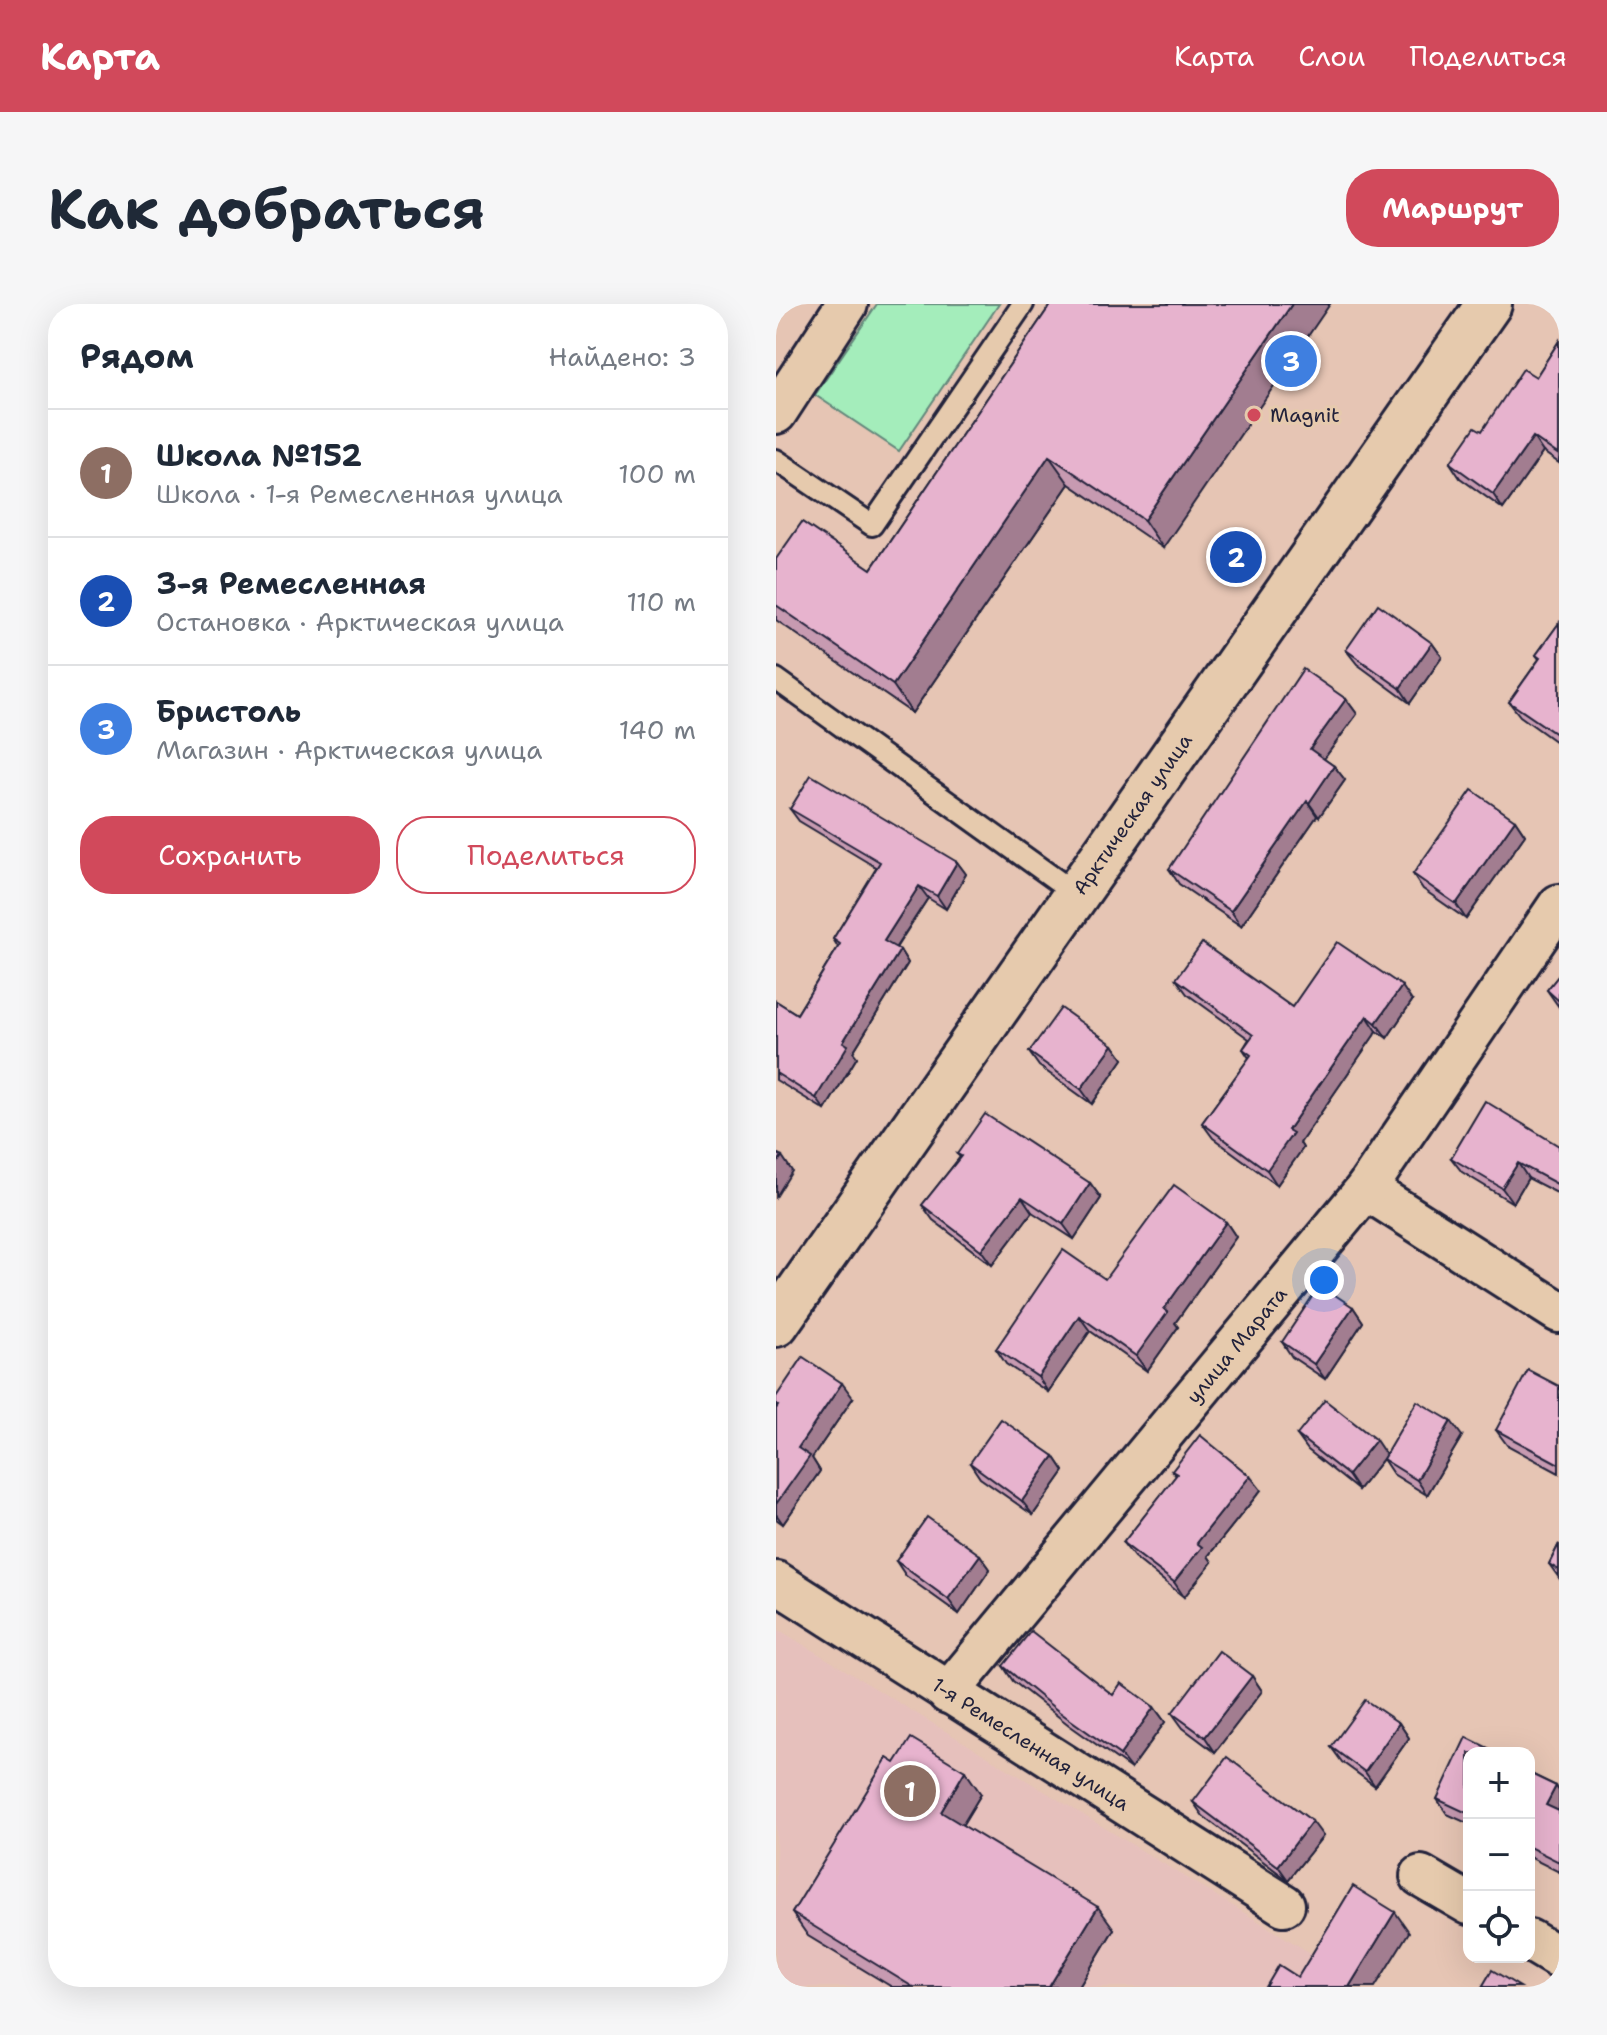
<!DOCTYPE html>
<html lang="ru">
<head>
<meta charset="utf-8">
<style>
	body { margin:0; font-family:"Shantell Sans",sans-serif; background:#f6f6f7; color:#1f2937 }
	.controls { position:absolute; right:24px; bottom:24px; display:grid; overflow:hidden; border-radius:16px; box-shadow:0 8px 32px #0002 }
	.controls button { width:72px; height:72px; display:grid; place-items:center; padding:0; border:0; border-bottom:2px solid #e0e1e3; background:#fff; color:#1f2937; font:40px sans-serif }
	.you { position:absolute; left:548px; top:976px; width:28px; height:28px; margin:-20px; border:6px solid #fff; border-radius:50%; background:#1a73e8; box-shadow:0 0 0 12px #1a73e833 }
	.badge { display:grid; place-items:center; width:52px; height:52px; border-radius:50%; background:#d1495b; color:#fff; font-size:26px; font-weight:700 }
	.pin { position:absolute; translate:-50% -50%; border:4px solid #fff; box-shadow:0 2px 8px #0006 }
	.list { margin:0; padding:0; list-style:none }
	h2 { display:flex; justify-content:space-between; align-items:center; height:104px; margin:0; padding:0 32px; font-size:34px }
	h2 small { font-size:26px; font-weight:400; color:#747a83 }
	.list li { display:grid; grid-template-columns:52px 1fr auto; gap:24px; align-items:center; box-sizing:border-box; height:128px; padding:0 32px; border-top:2px solid #e0e1e3 }
	.list b { display:block; font-size:30px; white-space:nowrap }
	.list p { margin:0; font-size:26px; white-space:nowrap; color:#747a83 }
	.list em { font-size:26px; font-style:normal; color:#747a83 }
	.actions { display:flex; gap:16px; padding:24px 32px }
	.actions a { flex:1; padding:18px 0; border:2px solid #d1495b; border-radius:32px; text-align:center; font-size:28px; color:#d1495b }
	.actions .main { background:#d1495b; color:#fff }
	.icon { flex:none; width:44px; height:44px; fill:none; stroke:currentColor; stroke-width:2; stroke-linecap:round; stroke-linejoin:round }
	.map { position:relative; flex:none; width:783px; height:1683px; overflow:hidden; border-radius:32px }
	header { display:flex; align-items:center; gap:48px; box-sizing:border-box; height:112px; padding:0 40px; background:#d1495b; color:#fff }
	header strong { font-size:38px }
	nav { display:flex; gap:44px; margin-inline-start:auto; font-size:28px }
	.intro { display:flex; align-items:center; justify-content:space-between; box-sizing:border-box; height:192px; padding:0 48px }
	h1 { margin:0; font-size:56px }
	.button { padding:20px 36px; border-radius:32px; background:#d1495b; color:#fff; font-size:28px; font-weight:700 }
	main { display:flex; gap:48px; padding:0 48px }
	aside { flex:1; background:#fff; border-radius:32px; box-shadow:0 8px 32px #0002 }
	.map>svg:first-child { display:block }
</style>
</head>
<body>
<header>
<strong>Карта</strong>
<nav><a>Карта</a><a>Слои</a><a>Поделиться</a></nav>
</header>
<div class="intro"><h1>Как добраться</h1><a class="button">Маршрут</a></div>
<main>
<aside>
<h2>Рядом<small>Найдено: 3</small></h2>
<ul class="list">
<li><span class="badge" style="background:#8d6e63">1</span><div><b>Школа №152</b><p>Школа · 1-я Ремесленная улица</p></div><em>100 m</em></li>
<li><span class="badge" style="background:#1a4fb4">2</span><div><b>3-я Ремесленная</b><p>Остановка · Арктическая улица</p></div><em>110 m</em></li>
<li><span class="badge" style="background:#3f7fe0">3</span><div><b>Бристоль</b><p>Магазин · Арктическая улица</p></div><em>140 m</em></li>
</ul>
<div class="actions"><a class="main">Сохранить</a><a>Поделиться</a></div>
</aside>
<div class="map">
<svg width="783" height="1683" viewBox="0 0 783 1683">
	<rect width="100%" height="100%" fill="#e6c5b4"/>
	<filter id="ink" filterUnits="userSpaceOnUse"><feTurbulence type="fractalNoise" baseFrequency=".0125" numOctaves="2"/><feDisplacementMap in="SourceGraphic" scale="16" xChannelSelector="R" yChannelSelector="G"/><feConvolveMatrix kernelMatrix="1 2 1 2 8 2 1 2 1" color-interpolation-filters="sRGB"/></filter>
	<g filter="url(#ink)">
		<path fill="#e6c0bc" d="M0 1324 536 1650 516 1683H0Z"/>
		<path fill="#a4edbb" stroke="#63887b" stroke-width="2" d="M101 0H223L123 147 39 91Z"/>
		<g fill="none" stroke-linecap="round" stroke-linejoin="round">
			<g stroke="#22223b" stroke-width="26">
				<g id="service">
					<path d="M0 156 96 221 247 0"/>
					<path d="M0 375 300 590"/>
				</g>
			</g>
			<g stroke="#22223b" stroke-width="46">
				<g id="minor">
					<path d="M0 109 71 0"/>
					<path d="M590 885 783 1008"/>
					<path id="s1" d="M0 1278 508 1601"/>
					<path id="s2" d="M172 1389 590 885 783 601"/>
					<path d="M645 1572 693 1600"/>
					<path d="M753 1636 783 1654"/>
				</g>
			</g>
			<g stroke="#22223b" stroke-width="50">
				<g id="tertiary">
					<path id="s3" d="M0 1020 713 0"/>
				</g>
			</g>
			<use href="#service" stroke="#e6caad" stroke-width="20"/>
			<use href="#minor" stroke="#e6caad" stroke-width="40"/>
			<use href="#tertiary" stroke="#e6caad" stroke-width="44"/>
		</g>
		<g fill="#c79ab1" stroke="#22223b" stroke-width="2">
			<path d="M275 0 387 244 293 180 136 409 0 316V255L95 265Z"/>
			<path d="M783 37V159L767 148 727 205 684 174 674 159 760 73Z"/>
			<path d="M783 319V440L744 412 733 398 763 355 760 351Z"/>
			<path d="M656 339 666 353 634 399 581 360 570 346Z"/>
			<path d="M570 395 581 410 548 455 558 462 569 476 543 513 541 512 465 622 403 580 393 565Z"/>
			<path d="M14 505 181 558 190 570 170 605 152 594 120 644 124 646 132 659 77 748 81 753 49 806 0 776V697L21 710 62 643 57 635 101 564 23 517Z"/>
			<path d="M739 516 749 531 690 615 647 585 637 570Z"/>
			<path d="M783 671V703L771 686Z"/>
			<path d="M400 675 516 703 636 697 611 734 601 727 524 839 527 844 501 881 437 834 426 819 473 754 467 745 473 735 411 690Z"/>
			<path d="M337 741 347 755 316 800 263 762 253 748Z"/>
			<path d="M783 842V890L752 874 737 899 686 868 675 854Z"/>
			<path d="M181 850 314 879 325 894 298 935 256 908 216 961 157 916 146 901 184 853Z"/>
			<path d="M450 918 460 933 399 1019 402 1023 371 1067 314 1027 272 1088 230 1060 220 1045 329 975Z"/>
			<path d="M577 1003 587 1018 549 1075 516 1053 506 1038Z"/>
			<path d="M783 1082V1169L731 1141 720 1126Z"/>
			<path d="M0 1093 77 1094 36 1154 44 1167 7 1220 0 1215Z"/>
			<path d="M521 1131 610 1150 686 1132 651 1191 617 1170 607 1155 582 1186 532 1146Z"/>
			<path d="M278 1152 288 1167 257 1211 204 1174 194 1159Z"/>
			<path d="M396 1167 485 1186 432 1252 436 1258 408 1293 358 1253 347 1239 400 1172Z"/>
			<path d="M783 1240V1274L773 1260Z"/>
			<path d="M204 1251 214 1265 183 1310 130 1272 120 1257Z"/>
			<path d="M227 1362 378 1403 389 1418 355 1465 293 1421 237 1377Z"/>
			<path d="M476 1372 486 1387 439 1448 407 1424 396 1409Z"/>
			<path d="M623 1419 633 1434 599 1482 566 1458 555 1443Z"/>
			<path d="M693 1449V1520L671 1510 661 1495Z"/>
			<path d="M119 1459 205 1490 186 1521 338 1625 303 1683H116L32 1632 16 1609Z"/>
			<path d="M753 1469 780 1482 783 1487V1568L753 1553Z"/>
			<path d="M417 1498 547 1532 512 1576 427 1512Z"/>
		</g>
		<g fill="#a27d90" stroke="#22223b" stroke-width="2">
			<path d="M516 0H554L387 244 368 216Z"/>
			<path d="M757 133 767 148 727 205 717 190Z"/>
			<path d="M273 152 293 180 136 409 117 381Z"/>
			<path d="M656 339 666 353 634 399 624 384Z"/>
			<path d="M570 395 581 410 544 460 534 445Z"/>
			<path d="M558 462 569 476 543 513 533 499Z"/>
			<path d="M531 497 541 512 465 622 455 607Z"/>
			<path d="M739 516 749 531 690 615 680 600Z"/>
			<path d="M181 558 190 570 170 605 161 592Z"/>
			<path d="M143 582 152 594 116 649 108 637Z"/>
			<path d="M124 646 132 659 77 748 81 753 49 806 40 794 67 738Z"/>
			<path d="M626 682 636 697 611 734 600 719Z"/>
			<path d="M591 712 601 727 524 839 527 844 501 881 491 866 512 826Z"/>
			<path d="M337 741 347 755 316 800 305 785Z"/>
			<path d="M6 852 16 867 0 893V861Z"/>
			<path d="M742 859 752 874 737 899 726 884Z"/>
			<path d="M314 879 325 894 298 935 287 920Z"/>
			<path d="M246 893 256 908 216 961 205 946Z"/>
			<path d="M450 918 460 933 399 1019 402 1023 371 1067 360 1052 388 1005Z"/>
			<path d="M577 1003 587 1018 549 1075 538 1060Z"/>
			<path d="M303 1012 314 1027 272 1088 262 1073Z"/>
			<path d="M66 1079 77 1094 36 1154 44 1167 7 1220 0 1210V1200L22 1144Z"/>
			<path d="M675 1117 686 1132 651 1191 641 1176Z"/>
			<path d="M600 1136 610 1151 582 1186 572 1171Z"/>
			<path d="M278 1152 288 1167 257 1211 246 1197Z"/>
			<path d="M474 1172 485 1186 432 1252 436 1258 408 1293 398 1278 421 1239Z"/>
			<path d="M204 1251 214 1265 183 1310 172 1295Z"/>
			<path d="M476 1372 486 1387 439 1448 429 1433Z"/>
			<path d="M378 1403 389 1418 355 1465 344 1451Z"/>
			<path d="M623 1419 633 1434 599 1482 589 1468Z"/>
			<path d="M189 1467 205 1490 181 1530 165 1508Z"/>
			<path d="M780 1482 783 1487V1511L770 1501Z"/>
			<path d="M536 1517 547 1532 512 1576 502 1562Z"/>
			<path d="M322 1603 338 1625 303 1683H273Z"/>
			<path d="M619 1608 633 1628 599 1683H573Z"/>
		</g>
		<g fill="#e7b3ce" stroke="#22223b" stroke-width="2">
			<path d="M275 0H516L368 216 273 152 117 381 0 301V255L26 218 95 265Z"/>
			<path d="M783 37V151L757 133 717 190 674 159 699 123 706 127 747 65 760 73Z"/>
			<path d="M602 300 656 339 624 384 570 346Z"/>
			<path d="M783 319V432L733 398 764 354 760 351Z"/>
			<path d="M527 365 570 395 534 445 558 462 533 499 531 497 455 607 393 565Z"/>
			<path d="M35 471 181 558 161 592 143 582 108 637 124 646 67 738 72 741 40 794 0 769V697L21 710 64 640 57 635 104 558 14 505Z"/>
			<path d="M696 486 739 516 680 600 637 570Z"/>
			<path d="M561 638 626 682 600 719 591 712 512 826 517 829 491 866 426 819 475 751 467 745 477 731 400 675 426 639 516 703Z"/>
			<path d="M783 671V697L771 686Z"/>
			<path d="M285 704 337 741 305 785 253 748Z"/>
			<path d="M709 797 783 842V881L742 859 726 884 675 854Z"/>
			<path d="M209 810 314 879 287 920 246 893 205 946 146 901 185 852 181 850Z"/>
			<path d="M0 849 6 852 0 861Z"/>
			<path d="M398 881 450 918 388 1005 392 1008 360 1052 303 1012 262 1073 220 1045 287 946 329 975Z"/>
			<path d="M544 981 577 1003 538 1060 506 1038Z"/>
			<path d="M27 1053 66 1079 22 1144 34 1152 0 1200V1105L2 1102 0 1101V1093Z"/>
			<path d="M752 1066 783 1082V1160L720 1126Z"/>
			<path d="M549 1096 600 1136 572 1171 521 1131Z"/>
			<path d="M641 1097 675 1117 641 1176 607 1155Z"/>
			<path d="M225 1115 278 1152 246 1197 194 1159Z"/>
			<path d="M424 1131 474 1172 421 1239 426 1243 398 1278 347 1239 401 1170 396 1167Z"/>
			<path d="M151 1213 204 1251 172 1295 120 1257Z"/>
			<path d="M783 1240V1266L773 1260Z"/>
			<path d="M255 1327 337 1391 345 1379 378 1403 344 1451 282 1407 227 1362Z"/>
			<path d="M443 1347 476 1372 429 1433 396 1409Z"/>
			<path d="M589 1396 623 1419 589 1468 555 1443Z"/>
			<path d="M690 1433 722 1449H693V1510L661 1495Z"/>
			<path d="M135 1434 189 1467 165 1508 322 1603 273 1683H137L16 1609 111 1454 119 1459Z"/>
			<path d="M451 1453 536 1517 502 1562 417 1498Z"/>
			<path d="M753 1469 780 1482 770 1501 783 1507V1558L753 1543Z"/>
			<path d="M577 1582 619 1608 573 1683H490L503 1661 522 1673Z"/>
			<path d="M716 1666 744 1683H706Z"/>
		</g>
	</g>
	<circle fill="#d1495b" stroke="#e6caad" stroke-width="3" cx="478" cy="111" r="8"/>
	<g text-anchor="middle" dominant-baseline="central" stroke-width="6" stroke-linejoin="round" paint-order="stroke">
		<g font-size="20" fill="#22223b" stroke="#e6caad" text-anchor="start">
			<text x="494" y="111">Magnit</text>
		</g>
		<g font-size="20" fill="#22223b" stroke="#e6caad">
			<text stroke="none"><textPath href="#s3" startOffset="622">Арктическая улица</textPath></text>
			<text stroke="none"><textPath href="#s2" startOffset="452">улица Марата</textPath></text>
			<text stroke="none"><textPath href="#s1" startOffset="302">1-я Ремесленная улица</textPath></text>
		</g>
	</g>
</svg>
<div class="controls">
<button>+</button>
<button>−</button>
<button><svg class="icon" aria-label="locate" viewBox="0 0 24 24"><circle cx="12" cy="12" r="6"/><path d="M12 2v4M12 18v4M2 12h4M18 12h4"/></svg></button>
</div>
<div class="you"></div>
<div class="pin badge" style="left:134px;top:1487px;background:#8d6e63">1</div>
<div class="pin badge" style="left:460px;top:253px;background:#1a4fb4">2</div>
<div class="pin badge" style="left:515px;top:57px;background:#3f7fe0">3</div>
</div>
</main>
</body>
</html>
